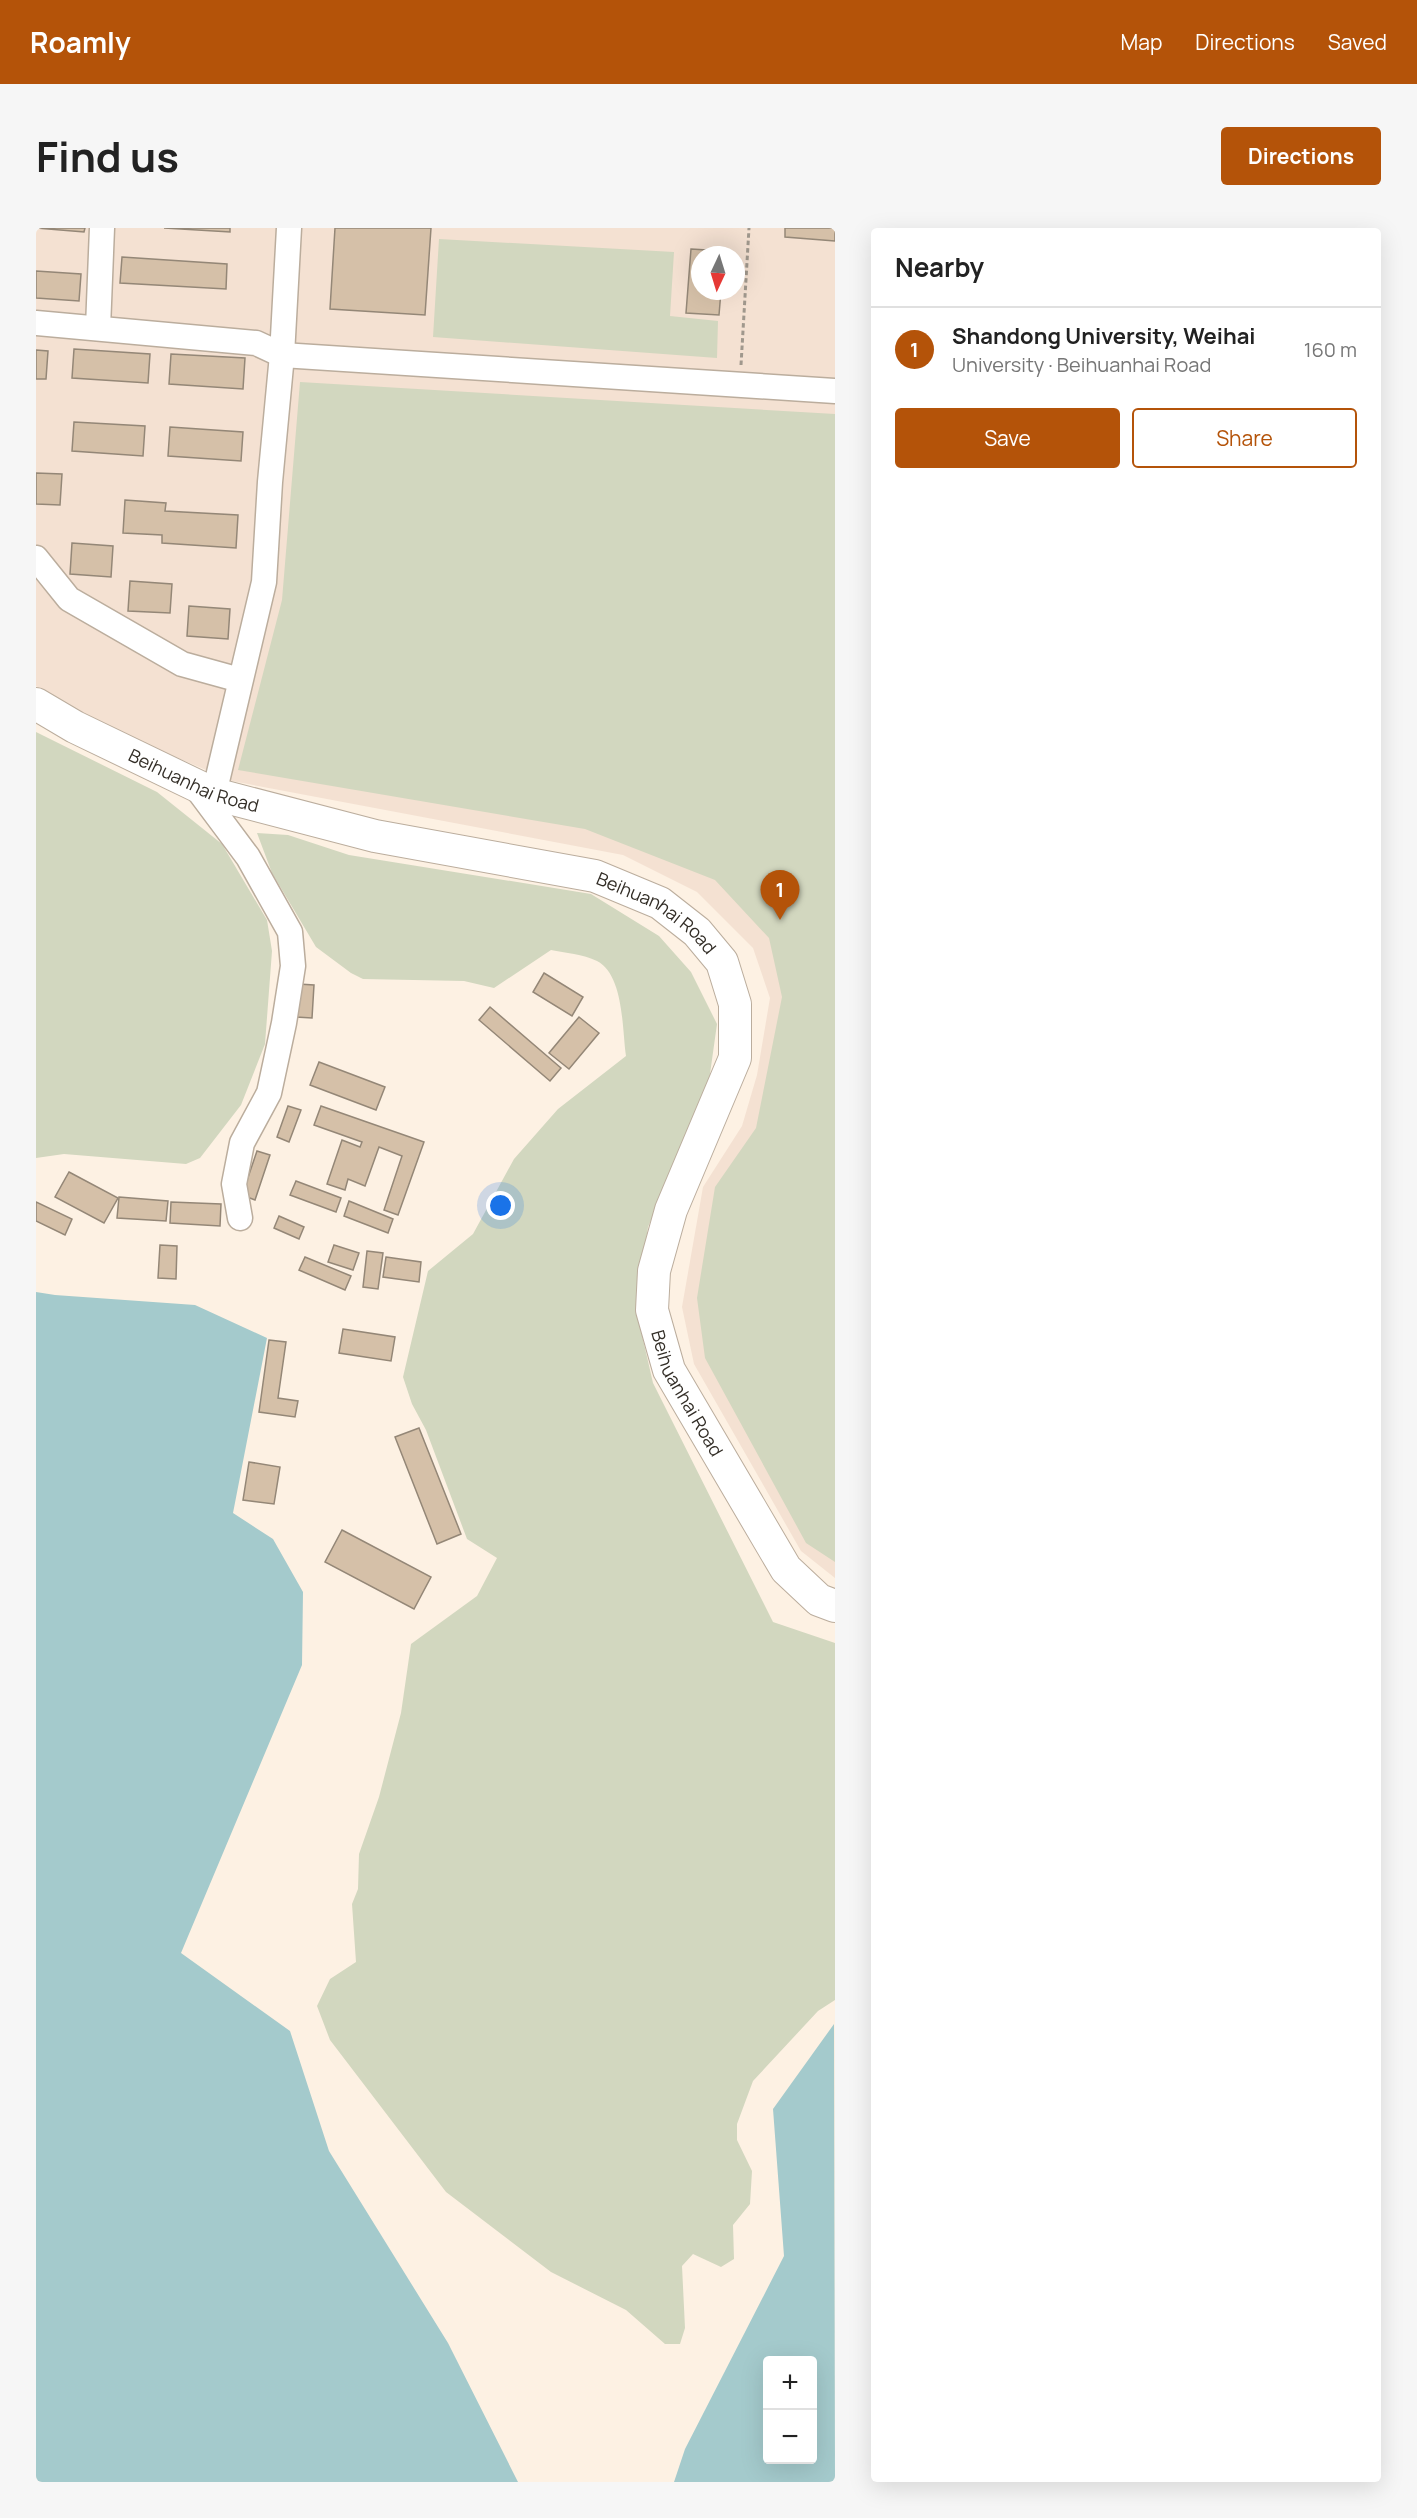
<!DOCTYPE html>
<html lang="en">
<head>
<meta charset="utf-8">
<style>
	body { margin:0; font-family:Manrope,sans-serif; background:#f6f6f6; color:#222 }
	.controls { position:absolute; right:18px; bottom:18px; display:grid; overflow:hidden; border-radius:6px; box-shadow:0 6px 24px #0002 }
	.controls button { width:54px; height:54px; display:grid; place-items:center; padding:0; border:0; border-bottom:2px solid #e0e0e0; background:#fff; color:#222; font:30px sans-serif }
	.compass { position:absolute; left:655px; top:18px; width:54px; height:54px; border-radius:50%; background:#fff; box-shadow:0 6px 24px #0002; rotate:184deg }
	.you { position:absolute; left:465px; top:978px; width:21px; height:21px; margin:-15px; border:4px solid #fff; border-radius:50%; background:#1a73e8; box-shadow:0 0 0 9px #1a73e833 }
	.badge { display:grid; place-items:center; width:39px; height:39px; border-radius:50%; background:#b45309; color:#fff; font-size:20px; font-weight:700 }
	.pin { position:absolute; translate:-50% -50px; filter:drop-shadow(0 2px 3px #0008) }
	.pin::after { content:''; position:absolute; top:32px; width:21px; height:18px; background:inherit; clip-path:polygon(0 0,100% 0,50% 100%) }
	.list { margin:0; padding:0; list-style:none }
	h2 { display:flex; justify-content:space-between; align-items:center; height:78px; margin:0; padding:0 24px; font-size:26px }
	h2 small { font-size:20px; font-weight:400; color:#767676 }
	.list li { display:grid; grid-template-columns:39px 1fr auto; gap:18px; align-items:center; box-sizing:border-box; height:84px; padding:0 24px; border-top:2px solid #e0e0e0 }
	.list b { display:block; font-size:22px; white-space:nowrap }
	.list p { margin:0; font-size:20px; white-space:nowrap; color:#767676 }
	.list em { font-size:20px; font-style:normal; color:#767676 }
	.actions { display:flex; gap:12px; padding:18px 24px }
	.actions a { flex:1; padding:14px 0; border:2px solid #b45309; border-radius:6px; text-align:center; font-size:21px; color:#b45309 }
	.actions .main { background:#b45309; color:#fff }
	.map { position:relative; flex:none; width:799px; height:2254px; overflow:hidden; border-radius:6px }
	header { display:flex; align-items:center; gap:36px; box-sizing:border-box; height:84px; padding:0 30px; background:#b45309; color:#fff }
	header strong { font-size:28px }
	nav { display:flex; gap:33px; margin-inline-start:auto; font-size:21px }
	.intro { display:flex; align-items:center; justify-content:space-between; box-sizing:border-box; height:144px; padding:0 36px }
	h1 { margin:0; font-size:42px }
	.button { padding:15px 27px; border-radius:6px; background:#b45309; color:#fff; font-size:21px; font-weight:700 }
	main { display:flex; gap:36px; padding:0 36px }
	aside { flex:1; background:#fff; border-radius:6px; box-shadow:0 6px 24px #0002 }
	.map>svg:first-child { display:block }
</style>
</head>
<body>
<header>
<strong>Roamly</strong>
<nav><a>Map</a><a>Directions</a><a>Saved</a></nav>
</header>
<div class="intro"><h1>Find us</h1><a class="button">Directions</a></div>
<main>
<div class="map">
<svg width="799" height="2254" viewBox="0 0 799 2254">
	<rect width="100%" height="100%" fill="#fdf1e3"/>
	<path fill="#f4e1d2" fill-rule="evenodd" d="M0 0H799V1350L765 1323 658 1136 646 1079 667 959 706 898 721 847 734 770 717 720 661 664 587 627 196 553 55 493 0 458ZM664 27H700V63H664Z"/>
	<g fill="#d2d7bf">
		<path d="M403 11 638 24 634 88 682 93 681 130 397 109Z"/>
		<path d="M264 154 799 186V1334L770 1315 669 1130 661 1070 679 959 720 900 746 769 733 710 679 652 549 601 202 542 246 372Z"/>
		<path d="M0 504 121 564 186 616 231 692 236 723 229 816 205 877 164 930 150 936 28 926 0 930Z"/>
		<path d="M221 605 252 607 313 627 555 666 623 708 655 744 681 796 673 853 612 999 600 1081 617 1155 737 1394 799 1415V1772L782 1783 717 1853 701 1896V1912L716 1943 714 1976 697 1997 698 2031 685 2039 657 2026 646 2038 649 2100 644 2116H629L590 2082 515 2044 410 1964 294 1812 281 1778 294 1751 320 1734 316 1676 322 1661 323 1626 343 1569 365 1485 375 1416 441 1368 461 1330 431 1311 390 1202 376 1176 367 1149 392 1043 437 1006 478 931 522 881 590 828C586 801 588 747 561 733 547 726 529 725 515 722L458 760 428 753 327 751 315 745 280 719 236 645Z"/>
	</g>
	<g fill="#a4cacc" fill-rule="evenodd">
		<path d="M0 1064 19 1067 159 1077 231 1110 197 1285 237 1311 267 1364 266 1437 145 1725 254 1803 293 1923 412 2115 482 2254H0Z"/>
		<path d="M798 1796 799 2254H638L649 2221 748 2028 737 1881ZM732 2132H776V2232H732Z"/>
	</g>
	<g fill="#d5c0a8" stroke="#948777" stroke-width="1.5">
		<path d="M0 0H49L48 4Z"/>
		<path d="M128 0H194V4Z"/>
		<path d="M299 0H395L389 87 294 81Z"/>
		<path d="M749 0H799V13L749 9Z"/>
		<path d="M655 21 687 23V27H664V63H685L683 87 650 85Z"/>
		<path d="M86 29 191 36 190 61 84 55Z"/>
		<path d="M0 43 45 46 43 73 0 70Z"/>
		<path d="M38 121 114 126 112 155 36 150Z"/>
		<path d="M0 122 12 123 10 151H0Z"/>
		<path d="M135 126 209 130 207 161 133 156Z"/>
		<path d="M38 194 109 198 107 228 36 223Z"/>
		<path d="M134 199 207 204 205 233 132 228Z"/>
		<path d="M0 245 26 246 24 277 0 276Z"/>
		<path d="M89 272 130 275 129 283 202 287 200 320 126 315V307L87 305Z"/>
		<path d="M36 315 77 318 75 349 34 346Z"/>
		<path d="M94 353 136 356 134 385 92 383Z"/>
		<path d="M153 378 194 381 192 411 151 408Z"/>
		<path d="M508 745 547 769 536 788 497 764Z"/>
		<path d="M262 756 278 757 276 790 260 789Z"/>
		<path d="M454 779 525 840 514 853 443 792Z"/>
		<path d="M543 789 563 805 533 841 513 825Z"/>
		<path d="M283 834 349 859 340 882 274 857Z"/>
		<path d="M252 878 265 882 253 914 241 909Z"/>
		<path d="M285 878 388 914 362 987 348 982 366 928 343 919 329 958 312 951 309 962 291 956 306 912 324 919 326 914 278 897Z"/>
		<path d="M221 923 234 927 219 972 206 967Z"/>
		<path d="M33 944 82 970 68 995 19 969Z"/>
		<path d="M260 953 305 970 300 984 254 967Z"/>
		<path d="M83 969 132 973 130 993 81 990Z"/>
		<path d="M313 973 357 991 352 1005 308 988Z"/>
		<path d="M0 974 36 991 29 1007 0 993Z"/>
		<path d="M135 974 185 976 184 998 134 995Z"/>
		<path d="M243 988 268 999 263 1011 238 1000Z"/>
		<path d="M124 1017 141 1018 140 1051 122 1050Z"/>
		<path d="M298 1017 323 1025 317 1042 292 1034Z"/>
		<path d="M331 1023 347 1025 342 1061 327 1059Z"/>
		<path d="M269 1029 315 1048 309 1062 263 1042Z"/>
		<path d="M350 1029 385 1034 383 1054 347 1049Z"/>
		<path d="M307 1101 359 1109 355 1133 303 1125Z"/>
		<path d="M233 1112 250 1114 242 1170 262 1173 259 1189 223 1184Z"/>
		<path d="M383 1200 425 1306 401 1316 359 1209Z"/>
		<path d="M213 1234 244 1239 238 1276 207 1272Z"/>
		<path d="M306 1302 395 1349 378 1381 289 1334Z"/>
	</g>
	<g fill="none" stroke-linecap="round" stroke-linejoin="round">
		<g stroke="#bbad9d" stroke-width="27">
			<g id="minor">
				<path d="M0 95 220 115 246 127 799 163"/>
				<path d="M62 100 66 0"/>
				<path d="M0 330 33 371 146 436 204 452"/>
				<path d="M159 558 212 629 254 704 257 738 248 795 233 865 206 915 198 956 204 990"/>
				<path d="M178 566 228 354 234 254 246 127 253 0"/>
			</g>
		</g>
		<g stroke="#bbad9d" stroke-width="34">
			<g id="major">
				<path id="s1" d="M0 476 39 499 178 566 339 608 559 648 624 675 661 704 686 734 699 776V830L635 982 618 1043 616 1082 633 1142 750 1341 783 1372 799 1378"/>
			</g>
		</g>
		<path stroke="#a0988d" stroke-width="3" stroke-dasharray="4.5 3" stroke-linecap="butt" d="M705 137 713 0"/>
		<use href="#minor" stroke="#fff" stroke-width="24"/>
		<use href="#major" stroke="#fff" stroke-width="32"/>
	</g>
	<g text-anchor="middle" dominant-baseline="central" stroke-width="4.5" stroke-linejoin="round" paint-order="stroke">
		<g font-size="18" fill="#332e27" stroke="#fff">
			<text stroke="none"><textPath href="#s1" startOffset="176">Beihuanhai Road</textPath></text>
			<text stroke="none"><textPath href="#s1" startOffset="662">Beihuanhai Road</textPath></text>
			<text stroke="none"><textPath href="#s1" startOffset="1202">Beihuanhai Road</textPath></text>
		</g>
	</g>
</svg>
<div class="controls">
<button>+</button>
<button>−</button>
</div>
<svg class="compass" viewBox="-18 -18 36 36"><path d="M0-13l5 13h-10z" fill="#e53935"/><path d="M0 13l5-13h-10z" fill="#767676"/></svg>
<div class="you"></div>
<div class="pin badge" style="left:744px;top:692px">1</div>
</div>
<aside>
<h2>Nearby<small></small></h2>
<ul class="list">
<li><span class="badge">1</span><div><b>Shandong University, Weihai</b><p>University · Beihuanhai Road</p></div><em>160 m</em></li>
</ul>
<div class="actions"><a class="main">Save</a><a>Share</a></div>
</aside>
</main>
</body>
</html>
